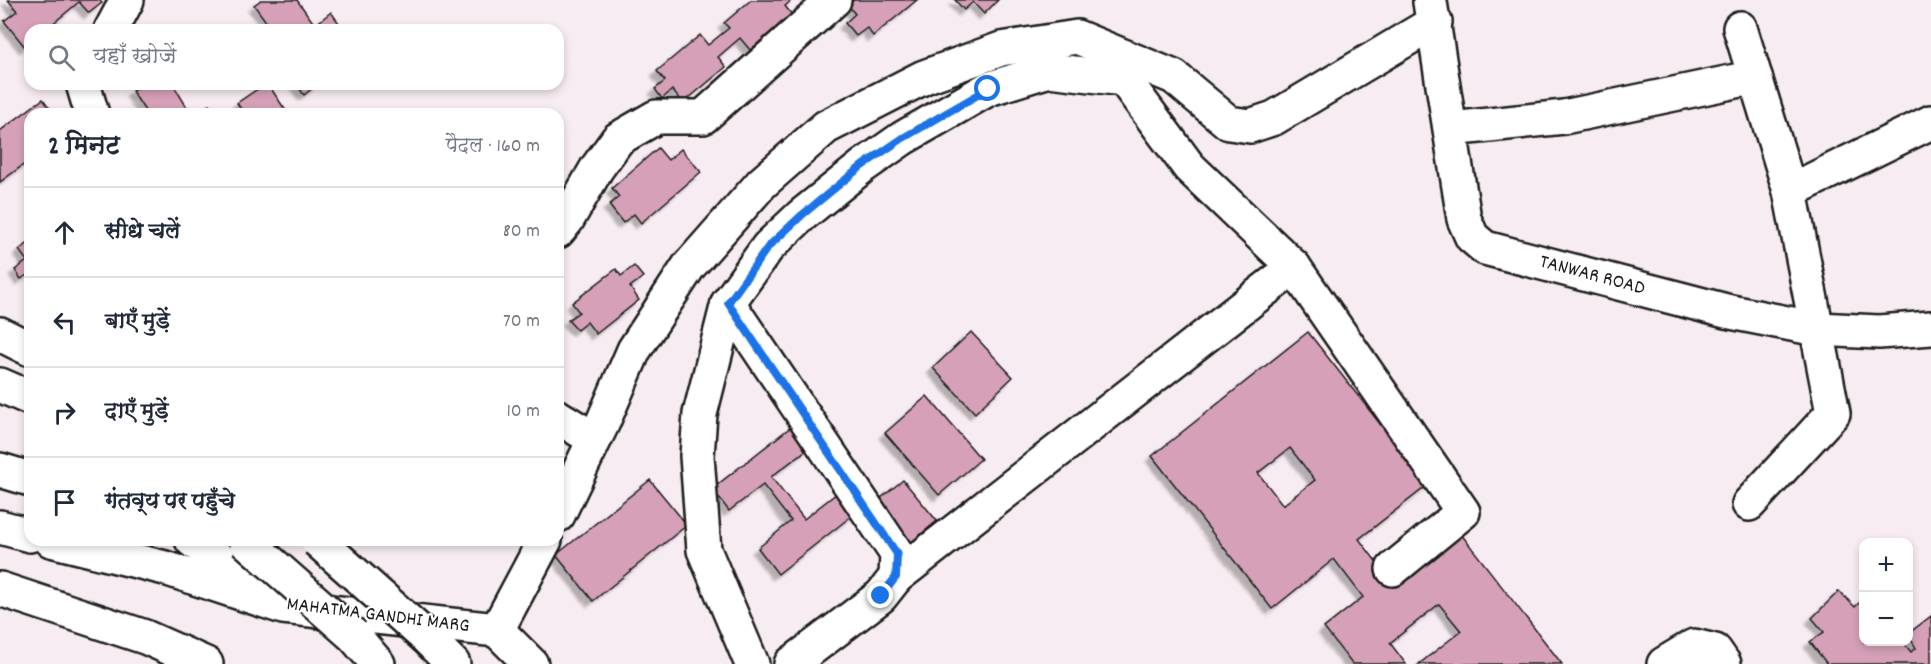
<!DOCTYPE html>
<html lang="hi">
<head>
<meta charset="utf-8">
<style>
	body { margin:0; font-family:Dekko,"Playpen Sans Deva",sans-serif; background:#f6f6f7; color:#1f2937 }
	.controls { position:absolute; right:18px; bottom:18px; display:grid; overflow:hidden; border-radius:12px; box-shadow:0 3px 9px #0003 }
	.controls button { width:54px; height:54px; display:grid; place-items:center; padding:0; border:0; border-bottom:2px solid #e0e1e3; background:#fff; color:#1f2937; font:30px sans-serif }
	.stop { position:absolute; width:18px; height:18px; margin:-14px; border:4px solid #1a73e8; border-radius:50%; background:#fff }
	.stop.end { background:#1a73e8; border-color:#fff; box-shadow:0 2px 6px #0008 }
	.list { margin:0; padding:0; list-style:none }
	h2 { display:flex; justify-content:space-between; align-items:center; height:78px; margin:0; padding:0 24px; font-size:26px }
	h2 small { font-size:20px; font-weight:400; color:#747a83 }
	.list li { display:grid; grid-template-columns:39px 1fr auto; gap:18px; align-items:center; box-sizing:border-box; height:90px; padding:0 24px; border-top:2px solid #e0e1e3 }
	.list b { display:block; font-size:22px; white-space:nowrap }
	.list em { font-size:20px; font-style:normal; color:#747a83 }
	.icon { flex:none; width:33px; height:33px; fill:none; stroke:currentColor; stroke-width:2; stroke-linecap:round; stroke-linejoin:round }
	.map { position:relative; flex:none; width:1931px; height:664px; overflow:hidden }
	.search { position:absolute; background:#fff; box-shadow:0 3px 9px #0003; left:24px; top:24px; width:540px; height:66px; display:flex; align-items:center; gap:15px; box-sizing:border-box; padding:0 21px; border-radius:18px; color:#747a83; font-size:22px }
	.panel { position:absolute; background:#fff; box-shadow:0 3px 9px #0003; left:24px; top:108px; width:540px; height:438px; border-radius:18px }
	.map>svg:first-child { display:block }
</style>
</head>
<body>
<div class="map">
<svg width="1931" height="664" viewBox="0 0 1931 664">
	<defs>
		<filter id="shadow"><feDropShadow dx="-5.5" dy="5.5" stdDeviation="1.5" flood-color="#0004"/></filter>
	</defs>
	<rect width="100%" height="100%" fill="#f7ecf1"/>
	<filter id="ink" filterUnits="userSpaceOnUse"><feTurbulence type="fractalNoise" baseFrequency=".0167" numOctaves="2"/><feDisplacementMap in="SourceGraphic" scale="12" xChannelSelector="R" yChannelSelector="G"/><feConvolveMatrix kernelMatrix="1 2 1 2 8 2 1 2 1" color-interpolation-filters="sRGB"/></filter>
	<g filter="url(#ink)">
		<g fill="#d6a1b8" stroke="#1c1c1c" stroke-width="1.5" fill-rule="evenodd" filter="url(#shadow)">
			<path d="M8 0H99L102 3 89 13 79 2 45 30H30V43L25 47 4 21 17 11Z"/>
			<path d="M261 0H297L315 25 331 12 344 30H272L254 5Z"/>
			<path d="M751 0H792L785 6 792 15 750 50 740 38 718 57 726 67 683 103 672 90 662 99 655 89 665 81 657 71 700 35 708 45 729 28 724 23Z"/>
			<path d="M854 0H917L873 36 867 28 856 36 845 23 855 14 848 5Z"/>
			<path d="M955 0H998L984 14 973 2 964 10Z"/>
			<path d="M144 84H173L191 114H147L132 91Z"/>
			<path d="M265 84H268L288 114H244L237 103Z"/>
			<path d="M296 84H318L304 95Z"/>
			<path d="M43 99 54 114H30V160L0 182V131Z"/>
			<path d="M209 105 215 114H195Z"/>
			<path d="M658 148 668 160 681 149 701 172 641 223 634 214 623 223 609 205 619 197 612 188Z"/>
			<path d="M30 242V273L21 279 15 270 27 261 19 250Z"/>
			<path d="M634 266 643 277 630 287 639 300 596 334 587 322 577 330 568 320 579 312 572 303 616 269 621 276Z"/>
			<path d="M971 332 1013 377 975 413 933 368Z"/>
			<path d="M1308 332 1428 485 1359 539 1388 577 1454 525 1562 664H1419L1461 631 1439 604 1390 643 1406 664H1352L1324 628 1363 597 1334 559 1272 609 1152 456ZM1290 448 1315 480 1283 505 1258 473Z"/>
			<path d="M927 396 981 459 939 495 885 433Z"/>
			<path d="M792 426 809 448 771 477 804 519 841 490 858 511 778 574 758 548 791 521 763 485 729 511 712 489Z"/>
			<path d="M650 480 687 525 593 601 556 555Z"/>
			<path d="M903 480 937 521 903 549 870 507Z"/>
			<path d="M1839 591 1855 607 1864 598V642H1903L1911 652 1916 648 1908 634 1931 616V664H1827L1810 642 1824 632 1812 618Z"/>
		</g>
		<g fill="none" stroke-linecap="round" stroke-linejoin="round">
			<g stroke="#1c1c1c" stroke-width="38">
				<g id="minor">
					<path d="M1430 2 1464 219 1472 237 1485 248 1726 311 1817 329 1879 332 1931 328"/>
					<path d="M1740 28 1790 191"/>
					<path d="M111 30 127 0"/>
					<path d="M83 84 92 114"/>
					<path d="M1451 129 1564 117 1755 77"/>
					<path d="M558 231 567 220 597 168 618 139 656 117H703L834 0"/>
					<path d="M728 303 897 554 896 577 881 596 791 664"/>
					<path d="M558 417 594 439"/>
					<path d="M1749 504 1833 413 1790 191 1931 122"/>
					<path d="M558 515 603 422 634 350 689 266 762 183 826 127 924 77 1001 49 1077 37 1174 77 1229 123 1250 126 1274 118 1435 22"/>
					<path d="M896 577 1294 267"/>
					<path d="M497 630 545 540"/>
					<path d="M752 664 704 550 697 456 700 414 728 303 768 247 802 215 863 166 903 138 988 89 1049 70 1124 79 1189 167 1294 267 1463 512 1393 569"/>
					<path d="M1664 664 1694 646 1715 651 1724 664"/>
				</g>
			</g>
			<g stroke="#1c1c1c" stroke-width="38">
				<g id="major">
					<path d="M0 334 30 349"/>
					<path d="M0 385 30 398"/>
					<path d="M0 470 30 479"/>
					<path d="M0 527 30 535"/>
					<path d="M51 540 165 568 283 607 497 630 531 664"/>
					<path d="M192 540 259 588"/>
					<path d="M0 589 145 637 206 664"/>
					<path d="M354 636 378 664"/>
					<path d="M427 638 453 664"/>
				</g>
			</g>
			<use href="#minor" stroke="#fff" stroke-width="33"/>
			<use href="#major" stroke="#fff" stroke-width="33"/>
			<g stroke="#1c1c1c" stroke-width="38" stroke-linecap="butt">
				<g id="major-bridge">
					<path d="M245 540 354 636"/>
					<path d="M317 540 427 638"/>
				</g>
			</g>
			<use href="#major-bridge" stroke="#fff" stroke-width="33"/>
		</g>
	</g>
	<g fill="none" stroke-linecap="round" stroke-linejoin="round" filter="url(#ink)">
		<path stroke="#1a73e8" stroke-width="8" d="M881 596 896 577 897 554 728 303 768 247 802 215 862 166 903 138 988 89"/>
	</g>
	<g text-anchor="middle" dominant-baseline="central" stroke-width="4.5" stroke-linejoin="round" paint-order="stroke">
		<g font-size="20" fill="#1c1c1c" stroke="#fff">
			<text transform="translate(1592 276) rotate(15)">TANWAR ROAD</text>
			<text transform="translate(378 616) rotate(7)">MAHATMA GANDHI MARG</text>
		</g>
	</g>
</svg>
<div class="controls">
<button>+</button>
<button>−</button>
</div>
<div class="stop" style="left:988px;top:89px"></div>
<div class="stop end" style="left:881px;top:596px"></div>
<div class="search"><svg class="icon" aria-label="search" viewBox="0 0 24 24"><circle cx="10" cy="10" r="6"/><path d="M15 15l6 6"/></svg>यहाँ खोजें</div>
<section class="panel">
<h2>2 मिनट<small>पैदल · 160 m</small></h2>
<ul class="list">
<li><svg class="icon" aria-label="ahead" viewBox="0 0 24 24"><path d="M12 20V5M6 11l6-6 6 6"/></svg><div><b>सीधे चलें</b></div><em>80 m</em></li>
<li><svg class="icon" aria-label="left" viewBox="0 0 24 24"><path d="M17 20v-9H6M10 6l-5 5 5 5"/></svg><div><b>बाएँ मुड़ें</b></div><em>70 m</em></li>
<li><svg class="icon" aria-label="right" viewBox="0 0 24 24"><path d="M7 20v-9h11M14 6l5 5-5 5"/></svg><div><b>दाएँ मुड़ें</b></div><em>10 m</em></li>
<li><svg class="icon" aria-label="arrive" viewBox="0 0 24 24"><path d="M6 21V4h12l-3 4 3 4H6"/></svg><div><b>गंतव्य पर पहुँचे</b></div></li>
</ul>
</section>
</div>
</body>
</html>
